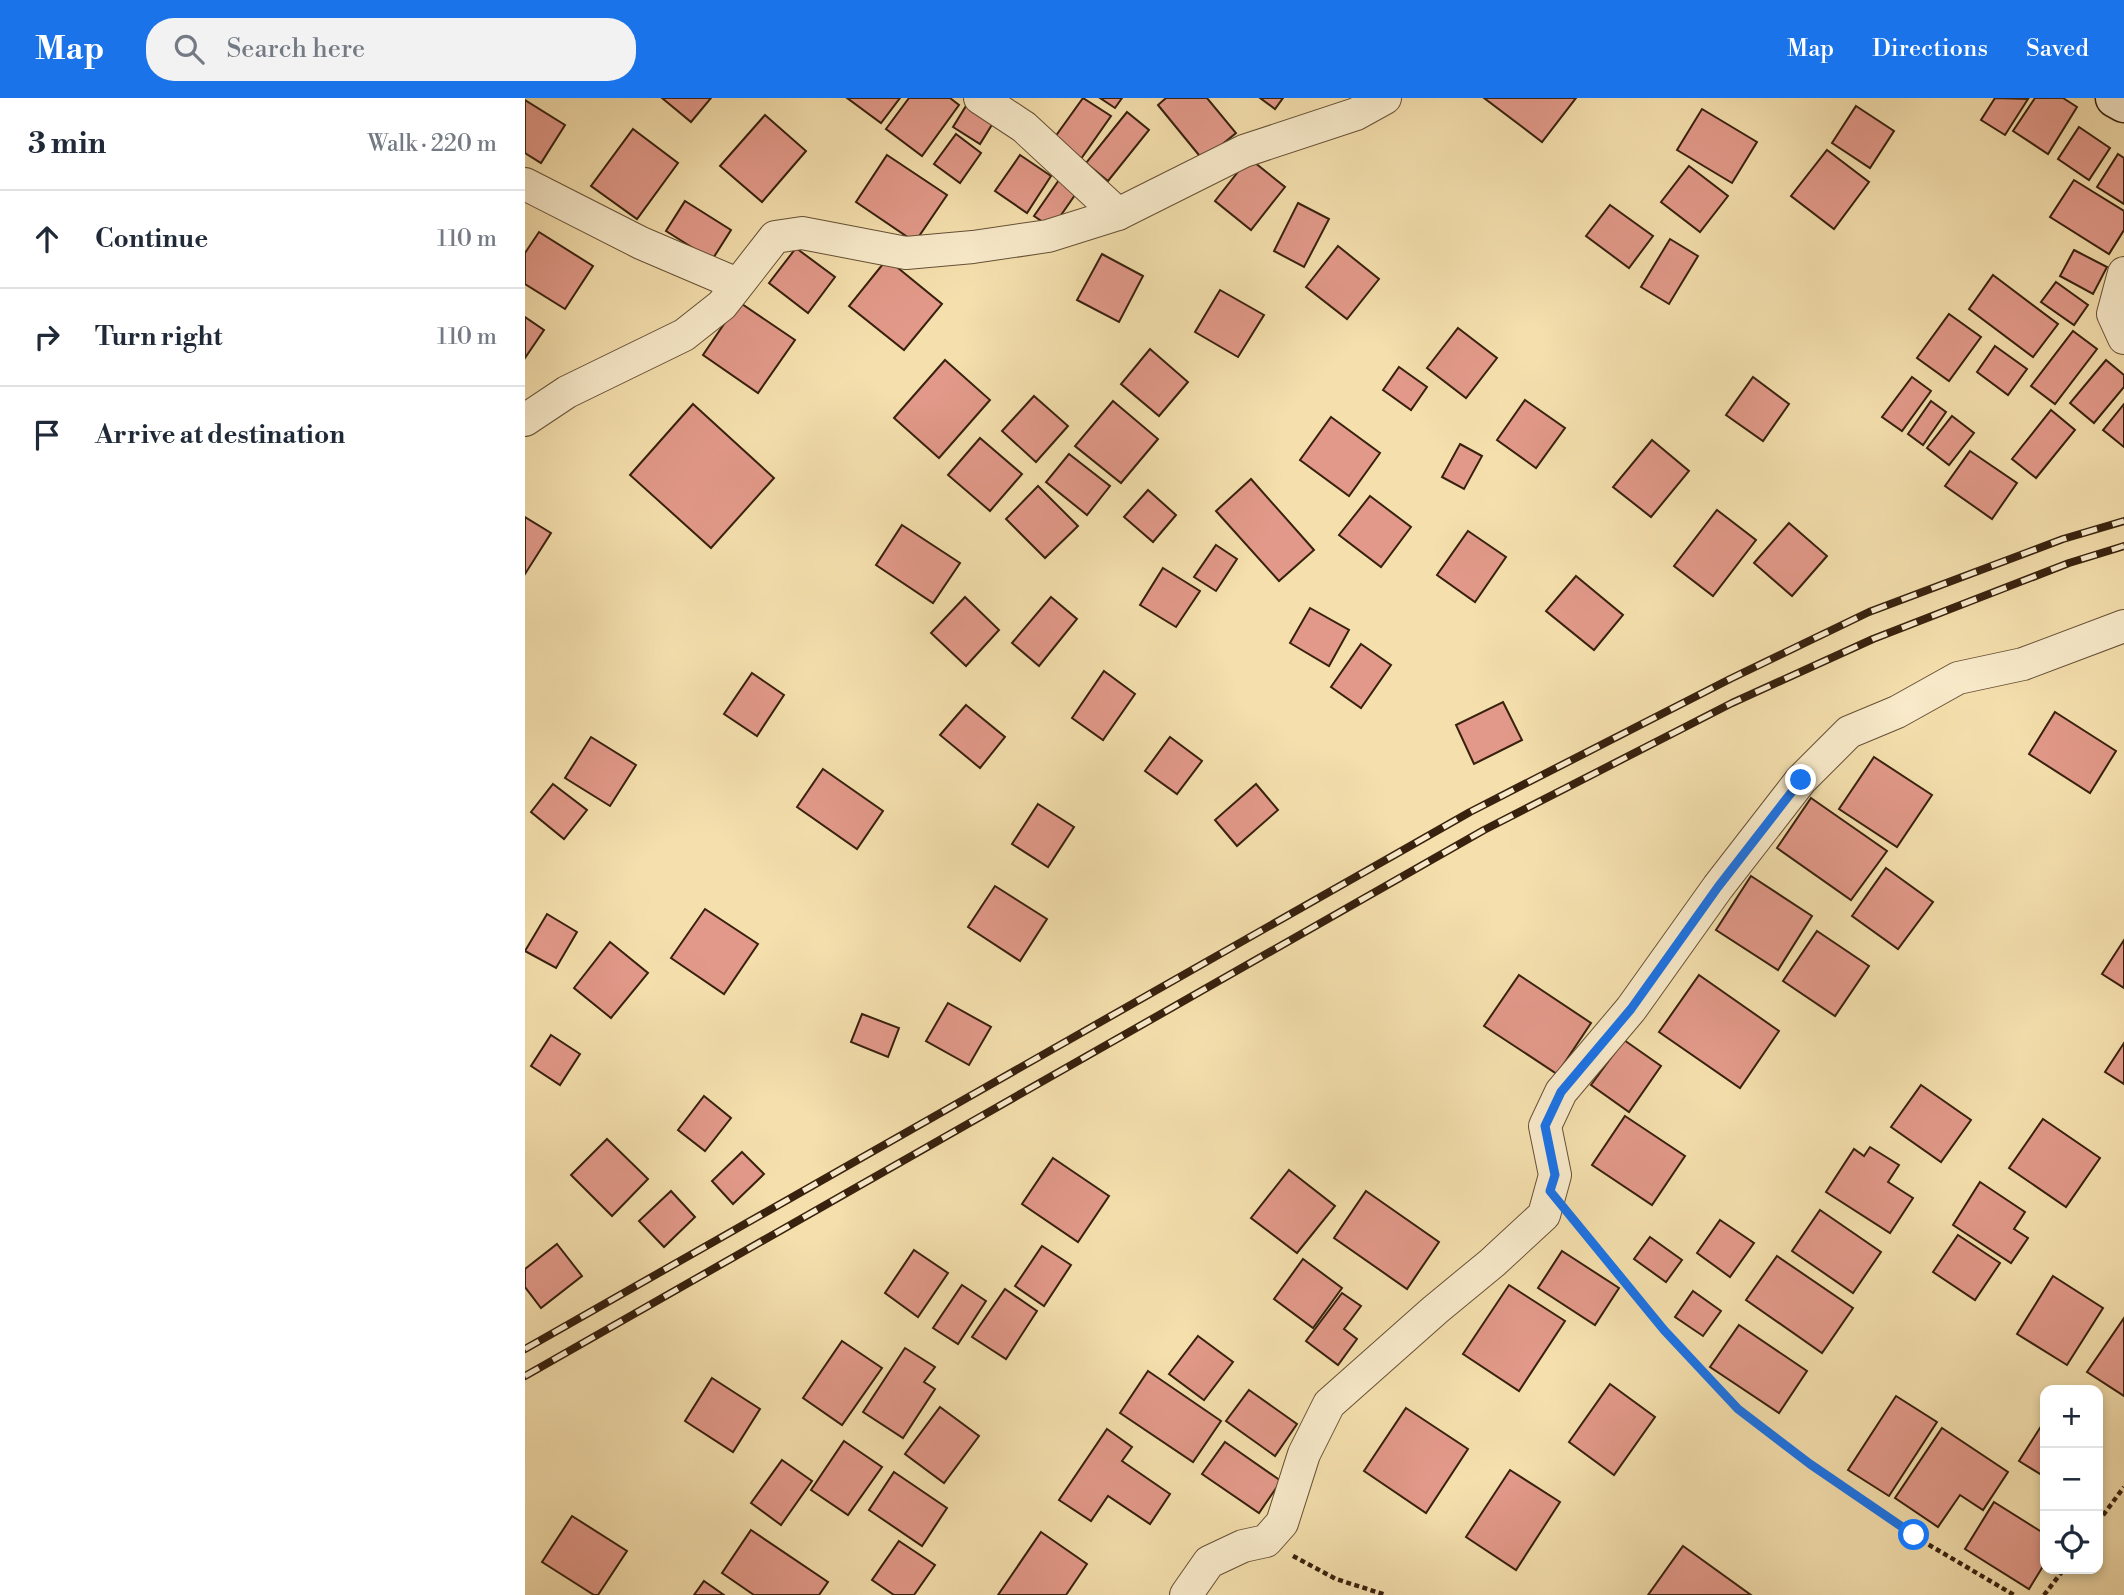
<!DOCTYPE html>
<html lang="en">
<head>
<meta charset="utf-8">
<style>
	body { margin:0; font-family:"Libre Bodoni",serif; background:#f2f2f3; color:#1f2937 }
	.controls { position:absolute; right:21px; bottom:21px; display:grid; overflow:hidden; border-radius:14px; box-shadow:0 4px 10px #0003 }
	.controls button { width:63px; height:63px; display:grid; place-items:center; padding:0; border:0; border-bottom:2px solid #e0e1e3; background:#fff; color:#1f2937; font:35px sans-serif }
	.stop { position:absolute; width:21px; height:21px; margin:-16px; border:5px solid #1a73e8; border-radius:50%; background:#fff }
	.stop.end { background:#1a73e8; border-color:#fff; box-shadow:0 2px 7px #0008 }
	.list { margin:0; padding:0; list-style:none }
	h2 { display:flex; justify-content:space-between; align-items:center; height:91px; margin:0; padding:0 28px; font-size:30px }
	h2 small { font-size:23px; font-weight:400; color:#747a83 }
	.list li { display:grid; grid-template-columns:46px 1fr auto; gap:21px; align-items:center; box-sizing:border-box; height:98px; padding:0 28px; border-top:2px solid #e0e1e3 }
	.list b { display:block; font-size:26px; white-space:nowrap }
	.list em { font-size:23px; font-style:normal; color:#747a83 }
	.icon { flex:none; width:38px; height:38px; fill:none; stroke:currentColor; stroke-width:2; stroke-linecap:round; stroke-linejoin:round }
	.map { position:relative; flex:none; width:1599px; height:1497px; overflow:hidden }
	header { display:flex; align-items:center; gap:42px; box-sizing:border-box; height:98px; padding:0 35px; background:#1a73e8; color:#fff }
	header strong { font-size:33px }
	nav { display:flex; gap:38px; margin-inline-start:auto; font-size:24px }
	.search { width:490px; height:63px; background:#f2f2f3; display:flex; align-items:center; gap:18px; box-sizing:border-box; padding:0 24px; border-radius:28px; color:#747a83; font-size:26px }
	main { display:flex }
	aside { flex:1; background:#fff }
	.map>svg:first-child { display:block }
</style>
</head>
<body>
<header>
<strong>Map</strong>
<div class="search"><svg class="icon" aria-label="search" viewBox="0 0 24 24"><circle cx="10" cy="10" r="6"/><path d="M15 15l6 6"/></svg>Search here</div>
<nav><a>Map</a><a>Directions</a><a>Saved</a></nav>
</header>
<main>
<aside>
<h2>3 min<small>Walk · 220 m</small></h2>
<ul class="list">
<li><svg class="icon" aria-label="ahead" viewBox="0 0 24 24"><path d="M12 20V5M6 11l6-6 6 6"/></svg><div><b>Continue</b></div><em>110 m</em></li>
<li><svg class="icon" aria-label="right" viewBox="0 0 24 24"><path d="M7 20v-9h11M14 6l5 5-5 5"/></svg><div><b>Turn right</b></div><em>110 m</em></li>
<li><svg class="icon" aria-label="arrive" viewBox="0 0 24 24"><path d="M6 21V4h12l-3 4 3 4H6"/></svg><div><b>Arrive at destination</b></div></li>
</ul>
</aside>
<div class="map">
<svg width="1599" height="1497" viewBox="0 0 1599 1497">
	<rect width="100%" height="100%" fill="#f4dfad"/>
	<filter id="stains"><feTurbulence type="fractalNoise" baseFrequency=".00286" numOctaves="4"/><feColorMatrix values="0 0 0 0 .2 0 0 0 0 .09 0 0 0 0 .02 0 0 0 .5 -.17"/></filter>
	<radialGradient id="worn" r=".72"><stop offset=".6" stop-color="#630" stop-opacity="0"/><stop offset="1" stop-color="#630" stop-opacity=".3"/></radialGradient>
	<g fill="#e29989" stroke="#38210e" stroke-width="2">
		<path d="M137 0H186L166 24Z"/>
		<path d="M322 0H375L356 25Z"/>
		<path d="M384 0H425L434 7 397 58 361 31Z"/>
		<path d="M558 0 586 18 553 65 525 46Z"/>
		<path d="M575 0H597L590 10Z"/>
		<path d="M641 0H682L711 35 678 62 633 7Z"/>
		<path d="M735 0H758L750 11Z"/>
		<path d="M959 0H1051L1017 44Z"/>
		<path d="M1470 0 1503 1 1480 37 1456 22Z"/>
		<path d="M1510 0H1538L1552 9 1523 56 1488 33Z"/>
		<path d="M0 2 40 27 16 65 0 55Z"/>
		<path d="M441 8 468 25 455 46 428 29Z"/>
		<path d="M1331 8 1369 33 1345 70 1307 45Z"/>
		<path d="M1177 11 1232 44 1207 85 1152 52Z"/>
		<path d="M602 14 624 32 583 83 561 65Z"/>
		<path d="M240 17 281 53 237 104 195 68Z"/>
		<path d="M1554 29 1585 50 1564 82 1533 61Z"/>
		<path d="M108 31 153 65 112 121 66 88Z"/>
		<path d="M431 36 456 55 435 85 409 66Z"/>
		<path d="M1302 52 1344 84 1309 131 1266 98Z"/>
		<path d="M1593 56 1599 60V106L1572 89Z"/>
		<path d="M362 57 422 97 390 144 331 104Z"/>
		<path d="M495 57 526 78 502 115 470 93Z"/>
		<path d="M724 60 760 89 726 132 690 103Z"/>
		<path d="M1164 68 1203 98 1175 134 1136 104Z"/>
		<path d="M534 82 552 94 527 130 509 118Z"/>
		<path d="M1549 82 1599 113V132L1584 156 1525 119Z"/>
		<path d="M160 103 206 132 187 162 141 133Z"/>
		<path d="M773 105 804 121 779 169 749 153Z"/>
		<path d="M1085 107 1128 138 1104 170 1061 138Z"/>
		<path d="M14 134 68 168 40 211 0 186V155Z"/>
		<path d="M1145 141 1173 158 1144 206 1116 189Z"/>
		<path d="M813 148 854 181 822 221 781 189Z"/>
		<path d="M271 150 310 179 283 215 244 185Z"/>
		<path d="M1549 152 1582 169 1568 196 1535 178Z"/>
		<path d="M577 156 618 178 594 224 552 202Z"/>
		<path d="M362 161 417 206 379 252 324 208Z"/>
		<path d="M1468 177 1533 226 1508 259 1444 211Z"/>
		<path d="M1531 184 1563 207 1549 227 1516 204Z"/>
		<path d="M695 192 739 217 713 259 670 234Z"/>
		<path d="M214 204 270 242 233 295 178 257Z"/>
		<path d="M1424 216 1456 239 1424 283 1392 260Z"/>
		<path d="M0 219 19 232 0 260Z"/>
		<path d="M933 230 972 260 941 300 902 270Z"/>
		<path d="M1548 233 1572 251 1530 306 1506 288Z"/>
		<path d="M1470 248 1502 271 1483 297 1452 274Z"/>
		<path d="M625 251 663 284 634 318 596 286Z"/>
		<path d="M420 262 465 302 414 360 369 320Z"/>
		<path d="M1581 262 1599 277V289L1569 325 1545 305Z"/>
		<path d="M874 269 902 289 886 312 858 292Z"/>
		<path d="M1228 279 1264 306 1238 343 1201 317Z"/>
		<path d="M1387 279 1406 293 1377 333 1357 319Z"/>
		<path d="M509 298 543 328 511 364 477 333Z"/>
		<path d="M1000 302 1040 330 1011 370 972 342Z"/>
		<path d="M588 303 633 341 596 385 550 348Z"/>
		<path d="M1406 303 1421 314 1398 347 1383 336Z"/>
		<path d="M168 306 249 380 186 450 105 377Z"/>
		<path d="M1599 306V349L1578 332Z"/>
		<path d="M1526 312 1550 332 1511 380 1487 361Z"/>
		<path d="M1427 318 1449 335 1424 367 1402 350Z"/>
		<path d="M806 319 855 355 824 398 775 362Z"/>
		<path d="M455 340 497 376 465 413 423 377Z"/>
		<path d="M1127 342 1164 373 1126 419 1088 389Z"/>
		<path d="M935 346 957 358 939 391 917 379Z"/>
		<path d="M1445 353 1492 385 1467 421 1420 388Z"/>
		<path d="M544 356 585 388 562 417 521 384Z"/>
		<path d="M726 381 789 452 754 483 691 413Z"/>
		<path d="M513 388 553 428 520 460 481 421Z"/>
		<path d="M623 392 651 417 628 444 599 419Z"/>
		<path d="M845 398 886 429 856 469 814 437Z"/>
		<path d="M1192 412 1231 442 1188 498 1149 468Z"/>
		<path d="M0 419 26 435 0 476Z"/>
		<path d="M1264 425 1302 458 1267 498 1229 465Z"/>
		<path d="M377 427 435 465 408 505 351 467Z"/>
		<path d="M943 433 981 459 950 504 912 477Z"/>
		<path d="M691 447 712 461 691 493 669 479Z"/>
		<path d="M638 470 675 493 651 529 615 507Z"/>
		<path d="M1051 478 1098 517 1069 552 1021 513Z"/>
		<path d="M440 499 474 532 441 568 406 535Z"/>
		<path d="M526 499 552 521 514 568 487 545Z"/>
		<path d="M785 510 824 532 804 568 765 545Z"/>
		<path d="M836 546 866 567 836 610 806 589Z"/>
		<path d="M579 573 610 596 578 642 547 620Z"/>
		<path d="M227 575 259 597 232 638 199 616Z"/>
		<path d="M978 604 997 642 949 666 931 627Z"/>
		<path d="M441 607 480 639 455 670 415 637Z"/>
		<path d="M1530 614 1591 653 1565 695 1504 656Z"/>
		<path d="M66 639 111 667 85 708 40 680Z"/>
		<path d="M645 639 677 663 652 696 620 673Z"/>
		<path d="M1349 659 1407 697 1372 749 1314 711Z"/>
		<path d="M298 671 358 713 332 751 272 709Z"/>
		<path d="M28 686 62 712 39 741 6 714Z"/>
		<path d="M731 686 753 712 712 748 690 722Z"/>
		<path d="M1286 700 1362 753 1326 802 1252 750Z"/>
		<path d="M513 706 549 729 523 769 487 746Z"/>
		<path d="M1361 770 1408 804 1373 851 1327 818Z"/>
		<path d="M1226 778 1287 818 1253 872 1191 832Z"/>
		<path d="M470 788 522 821 495 863 443 829Z"/>
		<path d="M180 811 233 846 199 896 146 860Z"/>
		<path d="M22 816 52 834 31 870 0 853Z"/>
		<path d="M1292 833 1344 868 1310 918 1258 883Z"/>
		<path d="M1599 842V890L1577 876Z"/>
		<path d="M85 844 123 875 86 920 49 890Z"/>
		<path d="M994 877 1066 925 1032 976 959 928Z"/>
		<path d="M1174 877 1254 933 1215 990 1134 934Z"/>
		<path d="M423 905 466 929 444 967 401 943Z"/>
		<path d="M337 916 374 930 363 959 326 944Z"/>
		<path d="M26 937 55 956 35 987 6 968Z"/>
		<path d="M1099 942 1136 968 1104 1014 1066 987Z"/>
		<path d="M1599 945V986L1580 974Z"/>
		<path d="M1396 987 1446 1022 1416 1064 1366 1029Z"/>
		<path d="M179 998 206 1020 180 1053 153 1032Z"/>
		<path d="M1100 1018 1160 1058 1127 1107 1067 1067Z"/>
		<path d="M1518 1021 1575 1060 1541 1109 1484 1070Z"/>
		<path d="M82 1041 123 1081 87 1118 46 1077Z"/>
		<path d="M1345 1049 1374 1067 1363 1084 1388 1100 1365 1135 1301 1094 1329 1051 1339 1058Z"/>
		<path d="M217 1054 239 1076 208 1106 187 1083Z"/>
		<path d="M528 1060 584 1098 553 1144 497 1106Z"/>
		<path d="M764 1072 810 1108 772 1155 726 1120Z"/>
		<path d="M1455 1084 1500 1114 1489 1131 1503 1140 1486 1165 1428 1127Z"/>
		<path d="M146 1093 170 1119 139 1149 114 1123Z"/>
		<path d="M841 1093 914 1144 882 1191 809 1140Z"/>
		<path d="M1295 1112 1356 1154 1328 1195 1267 1153Z"/>
		<path d="M1195 1122 1229 1145 1205 1179 1172 1155Z"/>
		<path d="M1433 1137 1475 1165 1450 1202 1408 1174Z"/>
		<path d="M1125 1139 1157 1162 1141 1184 1109 1161Z"/>
		<path d="M32 1146 57 1178 16 1210 0 1189V1171Z"/>
		<path d="M517 1148 546 1167 519 1208 490 1188Z"/>
		<path d="M389 1152 423 1175 393 1219 360 1195Z"/>
		<path d="M1037 1153 1094 1190 1070 1227 1013 1190Z"/>
		<path d="M1252 1158 1328 1210 1297 1255 1221 1202Z"/>
		<path d="M778 1161 817 1190 788 1230 749 1201Z"/>
		<path d="M1528 1178 1578 1210 1542 1267 1492 1236Z"/>
		<path d="M437 1187 461 1203 433 1246 408 1230Z"/>
		<path d="M984 1187 1040 1223 994 1293 938 1256Z"/>
		<path d="M480 1191 512 1213 481 1261 447 1239Z"/>
		<path d="M1168 1193 1196 1213 1178 1238 1150 1219Z"/>
		<path d="M817 1195 836 1208 819 1231 832 1241 813 1267 781 1243Z"/>
		<path d="M1599 1220V1298L1562 1274Z"/>
		<path d="M1214 1227 1282 1273 1254 1315 1185 1269Z"/>
		<path d="M673 1238 708 1264 679 1302 644 1276Z"/>
		<path d="M317 1243 357 1270 317 1327 278 1300Z"/>
		<path d="M380 1250 410 1269 399 1284 410 1291 378 1340 338 1314Z"/>
		<path d="M623 1273 696 1323 668 1364 595 1315Z"/>
		<path d="M187 1280 235 1311 208 1354 160 1323Z"/>
		<path d="M1085 1286 1130 1319 1089 1377 1044 1344Z"/>
		<path d="M724 1292 772 1326 750 1358 701 1323Z"/>
		<path d="M1371 1298 1412 1324 1364 1398 1323 1372Z"/>
		<path d="M415 1309 454 1338 419 1385 380 1356Z"/>
		<path d="M881 1310 943 1351 901 1415 839 1373Z"/>
		<path d="M1520 1322V1379L1494 1363Z"/>
		<path d="M1417 1330 1483 1374 1458 1412 1435 1397 1413 1429 1370 1400Z"/>
		<path d="M582 1331 607 1349 597 1363 645 1396 625 1426 583 1398 566 1423 534 1402Z"/>
		<path d="M319 1343 357 1369 323 1417 286 1392Z"/>
		<path d="M700 1344 756 1383 734 1415 677 1376Z"/>
		<path d="M257 1362 287 1383 256 1427 226 1405Z"/>
		<path d="M985 1372 1035 1404 991 1472 941 1439Z"/>
		<path d="M369 1374 422 1410 397 1448 344 1412Z"/>
		<path d="M1469 1404 1520 1436V1465L1504 1491 1440 1451Z"/>
		<path d="M47 1418 102 1453 73 1497H69L17 1464Z"/>
		<path d="M226 1432 303 1484 294 1497H229L197 1475Z"/>
		<path d="M516 1434 562 1466 541 1497H473Z"/>
		<path d="M374 1443 410 1467 389 1497H369L347 1482Z"/>
		<path d="M1158 1448 1226 1497H1123Z"/>
		<path d="M179 1483 199 1497H169Z"/>
	</g>
	<g fill="none" stroke-linecap="round" stroke-linejoin="round">
		<g stroke="#675036" stroke-width="34">
			<g id="street">
				<path d="M455 0 499 29 593 116"/>
				<path d="M0 86 116 145 212 186"/>
				<path d="M1599 175 1588 216 1599 240"/>
				<path d="M0 322 42 294 159 237 197 207 250 139 277 135 381 155 448 149 523 138 593 116 719 53 831 16 860 0"/>
				<path d="M661 1497 684 1464 718 1448 741 1443 757 1425 779 1356 804 1306 910 1212 967 1165 1019 1117 1030 1077 1020 1028 1036 994 1106 911 1193 789 1276 682 1324 634 1372 614 1433 580 1498 566 1599 528"/>
			</g>
		</g>
		<g stroke="#38210e" stroke-width="41">
			<path id="secondary" d="M1590 0 1599 5"/>
		</g>
		<g stroke="#38210e" stroke-width="4.5" stroke-dasharray="5 3.5" stroke-linecap="butt">
			<path d="M1049 1122 1139 1232 1213 1311 1285 1366 1389 1438 1489 1497"/>
			<path d="M1573 1424 1599 1389"/>
			<path d="M768 1458 811 1481 861 1497"/>
			<path d="M1519 1497 1539 1471"/>
		</g>
		<use href="#street" stroke="#f8eaca" stroke-width="32"/>
		<use href="#secondary" stroke="#f8eaca" stroke-width="38"/>
		<g stroke="#38210e" stroke-width="8">
			<g id="rail">
				<path d="M0 1251 945 714 1205 581 1344 514 1538 441 1599 423"/>
				<path d="M0 1278 959 732 1207 605 1348 541 1544 465 1599 448"/>
			</g>
		</g>
		<use href="#rail" stroke="#f8eaca" stroke-width="5" stroke-dasharray="16" stroke-linecap="butt"/>
	</g>
	<g fill="none" stroke-linecap="round" stroke-linejoin="round">
		<path stroke="#1a73e8" stroke-width="9" d="M1276 682 1193 789 1106 911 1036 994 1020 1028 1030 1077 1025 1093 1139 1232 1213 1311 1285 1366 1389 1437"/>
	</g>
	<rect width="100%" height="100%" filter="url(#stains)"/>
	<rect width="100%" height="100%" fill="url(#worn)"/>
</svg>
<div class="controls">
<button>+</button>
<button>−</button>
<button><svg class="icon" aria-label="locate" viewBox="0 0 24 24"><circle cx="12" cy="12" r="6"/><path d="M12 2v4M12 18v4M2 12h4M18 12h4"/></svg></button>
</div>
<div class="stop" style="left:1389px;top:1437px"></div>
<div class="stop end" style="left:1276px;top:682px"></div>
</div>
</main>
</body>
</html>
